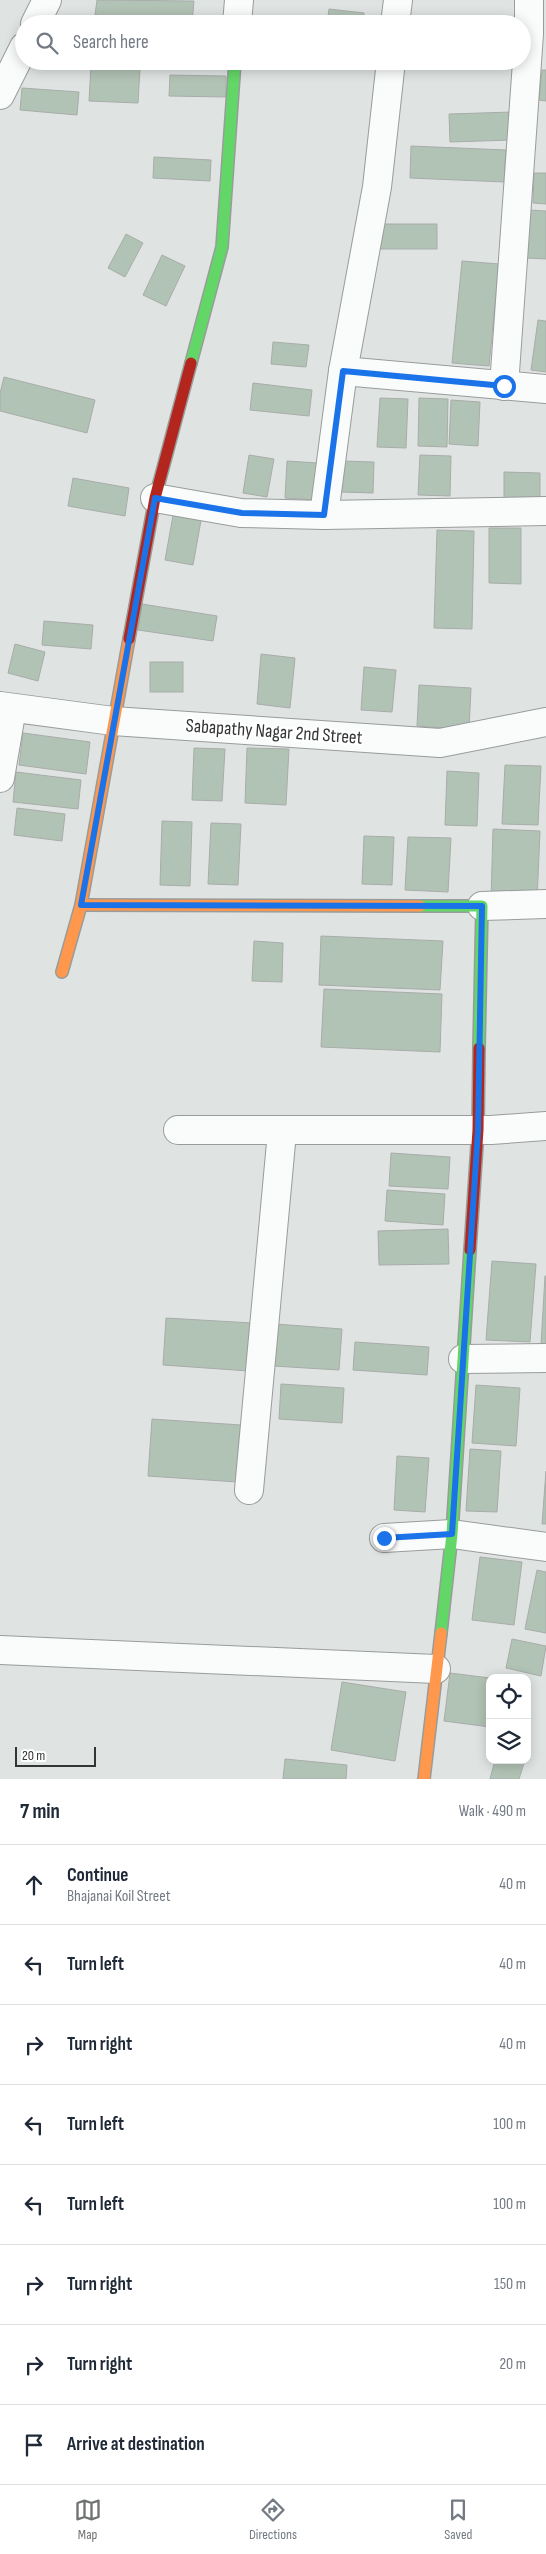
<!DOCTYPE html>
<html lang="en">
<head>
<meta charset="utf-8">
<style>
	body { margin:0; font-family:"Sofia Sans Condensed",sans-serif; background:#f6f6f7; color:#1f2937 }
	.controls { position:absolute; right:15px; bottom:15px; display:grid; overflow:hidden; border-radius:10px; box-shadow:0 2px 12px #0003 }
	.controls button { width:45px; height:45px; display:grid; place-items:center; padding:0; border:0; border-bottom:1px solid #e0e1e3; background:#fff; color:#1f2937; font:25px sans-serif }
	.scale { position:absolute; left:15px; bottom:12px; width:81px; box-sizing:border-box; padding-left:5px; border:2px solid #333534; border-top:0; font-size:14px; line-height:18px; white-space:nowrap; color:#333534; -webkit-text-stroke:4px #fff; paint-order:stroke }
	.stop { position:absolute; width:15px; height:15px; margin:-11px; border:4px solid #1a73e8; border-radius:50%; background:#fff }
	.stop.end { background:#1a73e8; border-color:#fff; box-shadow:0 1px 5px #0008 }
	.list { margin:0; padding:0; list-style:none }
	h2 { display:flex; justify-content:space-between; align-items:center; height:65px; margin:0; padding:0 20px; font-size:21px }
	h2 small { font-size:16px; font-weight:400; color:#747a83 }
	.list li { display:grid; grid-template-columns:32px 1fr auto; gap:15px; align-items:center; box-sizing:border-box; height:80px; padding:0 20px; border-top:1px solid #e0e1e3 }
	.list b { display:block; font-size:19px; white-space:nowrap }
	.list p { margin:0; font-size:16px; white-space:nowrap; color:#747a83 }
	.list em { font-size:16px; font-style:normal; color:#747a83 }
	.icon { flex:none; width:28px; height:28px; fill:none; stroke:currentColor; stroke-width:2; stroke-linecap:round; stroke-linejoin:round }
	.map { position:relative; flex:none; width:546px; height:1779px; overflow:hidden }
	.search { position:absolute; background:#fff; box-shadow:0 2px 12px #0003; left:15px; right:15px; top:15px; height:55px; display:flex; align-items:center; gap:12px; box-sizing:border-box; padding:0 18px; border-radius:28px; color:#747a83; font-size:19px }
	.sheet { height:705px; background:#fff }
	nav { display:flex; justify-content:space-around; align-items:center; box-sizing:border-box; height:70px; border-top:1px solid #e0e1e3; background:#fff; font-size:14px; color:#747a83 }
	nav a { display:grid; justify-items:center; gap:2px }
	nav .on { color:#6f7271 }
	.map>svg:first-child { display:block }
</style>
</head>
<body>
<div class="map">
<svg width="546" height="1779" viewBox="0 0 546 1779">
	<rect width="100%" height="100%" fill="#dfe4e2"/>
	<g fill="#b1c3b5" stroke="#a9acaa">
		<path d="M97 0 194 1 192 23 95 15Z"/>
		<path d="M329 9 364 13 363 24H327Z"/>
		<path d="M405 61H454V64L405 65Z"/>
		<path d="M91 65 140 68 138 103 89 101Z"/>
		<path d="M542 70H546V101L539 100Z"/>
		<path d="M170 75 226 76V97L169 96Z"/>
		<path d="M22 88 79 92 77 115 20 110Z"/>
		<path d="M512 112 513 140 450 142 449 114Z"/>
		<path d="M411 146 506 150 504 182 410 178Z"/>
		<path d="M154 157 211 160 210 181 153 178Z"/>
		<path d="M534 173H546V204L533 203Z"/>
		<path d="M529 210 546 211V259L527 258Z"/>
		<rect x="377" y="224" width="60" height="25"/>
		<path d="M126 234 143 243 125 277 108 268Z"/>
		<path d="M162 255 185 266 166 306 143 295Z"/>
		<path d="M462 261 499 264 489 366 452 363Z"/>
		<path d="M538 320 546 321V372L531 370Z"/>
		<path d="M273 342 309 345 306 367 271 364Z"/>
		<path d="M4 377 95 400 87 433 0 411V393Z"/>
		<path d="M253 383 312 390 309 416 250 410Z"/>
		<path d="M380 398 408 399 406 448 377 447Z"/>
		<path d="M419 398 448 399 447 447 418 446Z"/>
		<path d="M451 400 480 402 478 446 449 444Z"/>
		<path d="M249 455 274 459 267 497 243 493Z"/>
		<path d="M420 455 451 456 450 496 418 495Z"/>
		<path d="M287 461 318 463 316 500 285 498Z"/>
		<path d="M342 461 374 462 373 493 341 492Z"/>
		<path d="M504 472 540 473V501H504Z"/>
		<path d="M73 478 129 488 125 516 68 506Z"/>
		<path d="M174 510 202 515 193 565 165 560Z"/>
		<path d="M489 528H521V584L489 583Z"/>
		<path d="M437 530 474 531 472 629 434 628Z"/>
		<path d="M142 604 217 616 213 641 138 630Z"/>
		<path d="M44 621 93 625 91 649 42 645Z"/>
		<path d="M15 644 45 652 38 681 8 673Z"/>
		<path d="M261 654 295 658 290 708 257 704Z"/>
		<rect x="150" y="662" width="33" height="30"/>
		<path d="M364 667 396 670 392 712 361 710Z"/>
		<path d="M419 685 471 688 469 730 417 726Z"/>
		<path d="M23 733 90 742 86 774 19 765Z"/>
		<path d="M194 748 225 749 222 801 192 800Z"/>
		<path d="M247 748 289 749 286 805 245 803Z"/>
		<path d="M505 765 541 766 538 825 502 824Z"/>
		<path d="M447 771 479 773 477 826 445 825Z"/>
		<path d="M16 772 81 780 78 809 13 802Z"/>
		<path d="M17 808 65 814 62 841 14 835Z"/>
		<path d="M162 821 192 822 190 886 160 885Z"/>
		<path d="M211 823 241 824 238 885 208 884Z"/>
		<path d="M493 829 540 831 537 901 491 899Z"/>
		<path d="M364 836 394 837 392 885 362 884Z"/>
		<path d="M408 837 451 838 448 892 405 890Z"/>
		<path d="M321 936 443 941 440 990 319 985Z"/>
		<path d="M254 941 283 943 282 982 252 981Z"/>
		<path d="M324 989 442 994 440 1052 321 1047Z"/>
		<path d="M391 1153 450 1157 448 1189 389 1186Z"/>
		<path d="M387 1190 445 1194 443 1225 385 1221Z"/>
		<path d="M448 1229 449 1264 379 1265 378 1231Z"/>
		<path d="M492 1261 536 1264 530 1342 486 1340Z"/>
		<path d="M545 1276H546V1345H541Z"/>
		<path d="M166 1318 252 1323 249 1371 163 1365Z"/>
		<path d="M276 1324 342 1329 339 1370 273 1366Z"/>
		<path d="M355 1342 429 1347 427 1375 353 1370Z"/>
		<path d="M281 1384 344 1388 342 1423 279 1419Z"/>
		<path d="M476 1385 520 1388 516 1446 472 1443Z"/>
		<path d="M152 1419 241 1425 237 1482 148 1476Z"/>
		<path d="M470 1449 501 1451 497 1512 466 1511Z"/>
		<path d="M397 1456 429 1458 425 1512 394 1510Z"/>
		<path d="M546 1471V1524H542Z"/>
		<path d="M480 1557 522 1562 514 1625 472 1620Z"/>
		<path d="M537 1570 546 1572V1633L525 1629Z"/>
		<path d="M512 1639 546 1646 541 1676 506 1668Z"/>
		<path d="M450 1673 490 1678V1727L444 1721Z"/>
		<path d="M342 1682 406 1692 395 1761 331 1750Z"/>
		<path d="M285 1759 347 1765 346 1779H283Z"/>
		<path d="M495 1760H525L519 1779H490Z"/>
	</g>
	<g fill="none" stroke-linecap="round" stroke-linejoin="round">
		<g stroke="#999c9b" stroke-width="30">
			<g id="street">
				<path d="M35 24 47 0"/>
				<path d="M237 24 239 0"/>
				<path d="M395 24 398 0"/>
				<path d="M391 61 377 187 343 371 324 515 546 511"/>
				<path d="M0 95 24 47"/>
				<path d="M343 371 546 389"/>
				<path d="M504 386 529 34V0"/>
				<path d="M155 498 241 513 324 515"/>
				<path d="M0 706 113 721 440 743 546 722"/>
				<path d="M0 778 12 708"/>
				<path d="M482 906 546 904"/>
				<path d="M178 1130H491L546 1126"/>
				<path d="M463 1359 546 1358"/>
				<path d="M249 1490 282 1132"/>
				<path d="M384 1538 452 1534 546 1547"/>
				<path d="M0 1650 436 1669"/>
			</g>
		</g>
		<g stroke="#999c9b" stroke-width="14">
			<g id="fast">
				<path d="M191 363 222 247 235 61"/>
				<path d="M420 906H482L479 1048"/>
				<path d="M441 1633 452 1534 470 1250"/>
			</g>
		</g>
		<g stroke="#999c9b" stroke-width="14">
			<g id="slow">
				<path d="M81 905 420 906"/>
				<path d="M62 972 81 905 129 639"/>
				<path d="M424 1779 441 1633"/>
			</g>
		</g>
		<g stroke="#999c9b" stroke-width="14">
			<g id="jam">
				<path d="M129 639 155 498 191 363"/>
				<path d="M470 1250 478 1130 479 1048"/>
			</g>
		</g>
		<use href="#street" stroke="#fafbfb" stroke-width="28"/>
		<use href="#fast" stroke="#63d668" stroke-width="11"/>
		<use href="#slow" stroke="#ff974d" stroke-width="11"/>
		<use href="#jam" stroke="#b3261e" stroke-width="11"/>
	</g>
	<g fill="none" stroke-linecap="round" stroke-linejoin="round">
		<path stroke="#1a73e8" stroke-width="6" d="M384 1538 452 1534 478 1130 482 906 81 905 155 498 242 513 324 515 343 371 504 386"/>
	</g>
	<g text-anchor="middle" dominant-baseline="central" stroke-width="4.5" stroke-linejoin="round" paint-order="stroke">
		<g font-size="19" fill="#333534" stroke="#fff">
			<text transform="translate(274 732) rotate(4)">Sabapathy Nagar 2nd Street</text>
		</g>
	</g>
</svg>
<div class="controls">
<button><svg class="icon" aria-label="locate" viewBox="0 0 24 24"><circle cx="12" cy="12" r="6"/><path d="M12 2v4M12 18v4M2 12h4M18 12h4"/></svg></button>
<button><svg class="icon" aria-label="layers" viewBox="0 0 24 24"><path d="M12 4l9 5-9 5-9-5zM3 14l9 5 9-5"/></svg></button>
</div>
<div class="scale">20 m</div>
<div class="stop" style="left:504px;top:386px"></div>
<div class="stop end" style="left:384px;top:1538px"></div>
<div class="search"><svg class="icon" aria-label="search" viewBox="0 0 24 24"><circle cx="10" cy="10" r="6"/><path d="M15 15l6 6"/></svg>Search here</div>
</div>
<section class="sheet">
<h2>7 min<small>Walk · 490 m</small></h2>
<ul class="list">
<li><svg class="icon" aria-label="ahead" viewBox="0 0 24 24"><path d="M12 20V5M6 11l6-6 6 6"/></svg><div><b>Continue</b><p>Bhajanai Koil Street</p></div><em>40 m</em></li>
<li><svg class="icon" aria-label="left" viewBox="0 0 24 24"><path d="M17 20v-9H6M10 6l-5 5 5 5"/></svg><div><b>Turn left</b></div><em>40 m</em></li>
<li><svg class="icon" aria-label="right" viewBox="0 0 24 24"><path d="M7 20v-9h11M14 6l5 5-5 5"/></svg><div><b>Turn right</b></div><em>40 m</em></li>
<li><svg class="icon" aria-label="left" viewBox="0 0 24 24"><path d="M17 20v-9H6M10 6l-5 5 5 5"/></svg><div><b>Turn left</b></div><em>100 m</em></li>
<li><svg class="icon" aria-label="left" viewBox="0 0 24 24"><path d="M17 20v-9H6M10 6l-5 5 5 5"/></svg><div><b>Turn left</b></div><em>100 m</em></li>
<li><svg class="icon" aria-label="right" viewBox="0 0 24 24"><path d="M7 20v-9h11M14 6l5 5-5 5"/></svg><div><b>Turn right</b></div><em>150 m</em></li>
<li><svg class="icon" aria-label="right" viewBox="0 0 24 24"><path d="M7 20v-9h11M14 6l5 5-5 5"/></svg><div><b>Turn right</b></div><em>20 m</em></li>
<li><svg class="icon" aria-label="arrive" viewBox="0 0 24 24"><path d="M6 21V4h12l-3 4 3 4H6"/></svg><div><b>Arrive at destination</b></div></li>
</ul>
</section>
<nav>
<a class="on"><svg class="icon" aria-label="map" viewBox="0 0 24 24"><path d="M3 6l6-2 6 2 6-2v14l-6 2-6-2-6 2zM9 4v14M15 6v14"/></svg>Map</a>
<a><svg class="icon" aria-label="directions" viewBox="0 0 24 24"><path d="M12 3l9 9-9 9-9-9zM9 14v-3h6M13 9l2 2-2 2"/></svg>Directions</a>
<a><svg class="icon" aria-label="saved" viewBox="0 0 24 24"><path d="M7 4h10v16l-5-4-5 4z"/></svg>Saved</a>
</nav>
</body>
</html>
